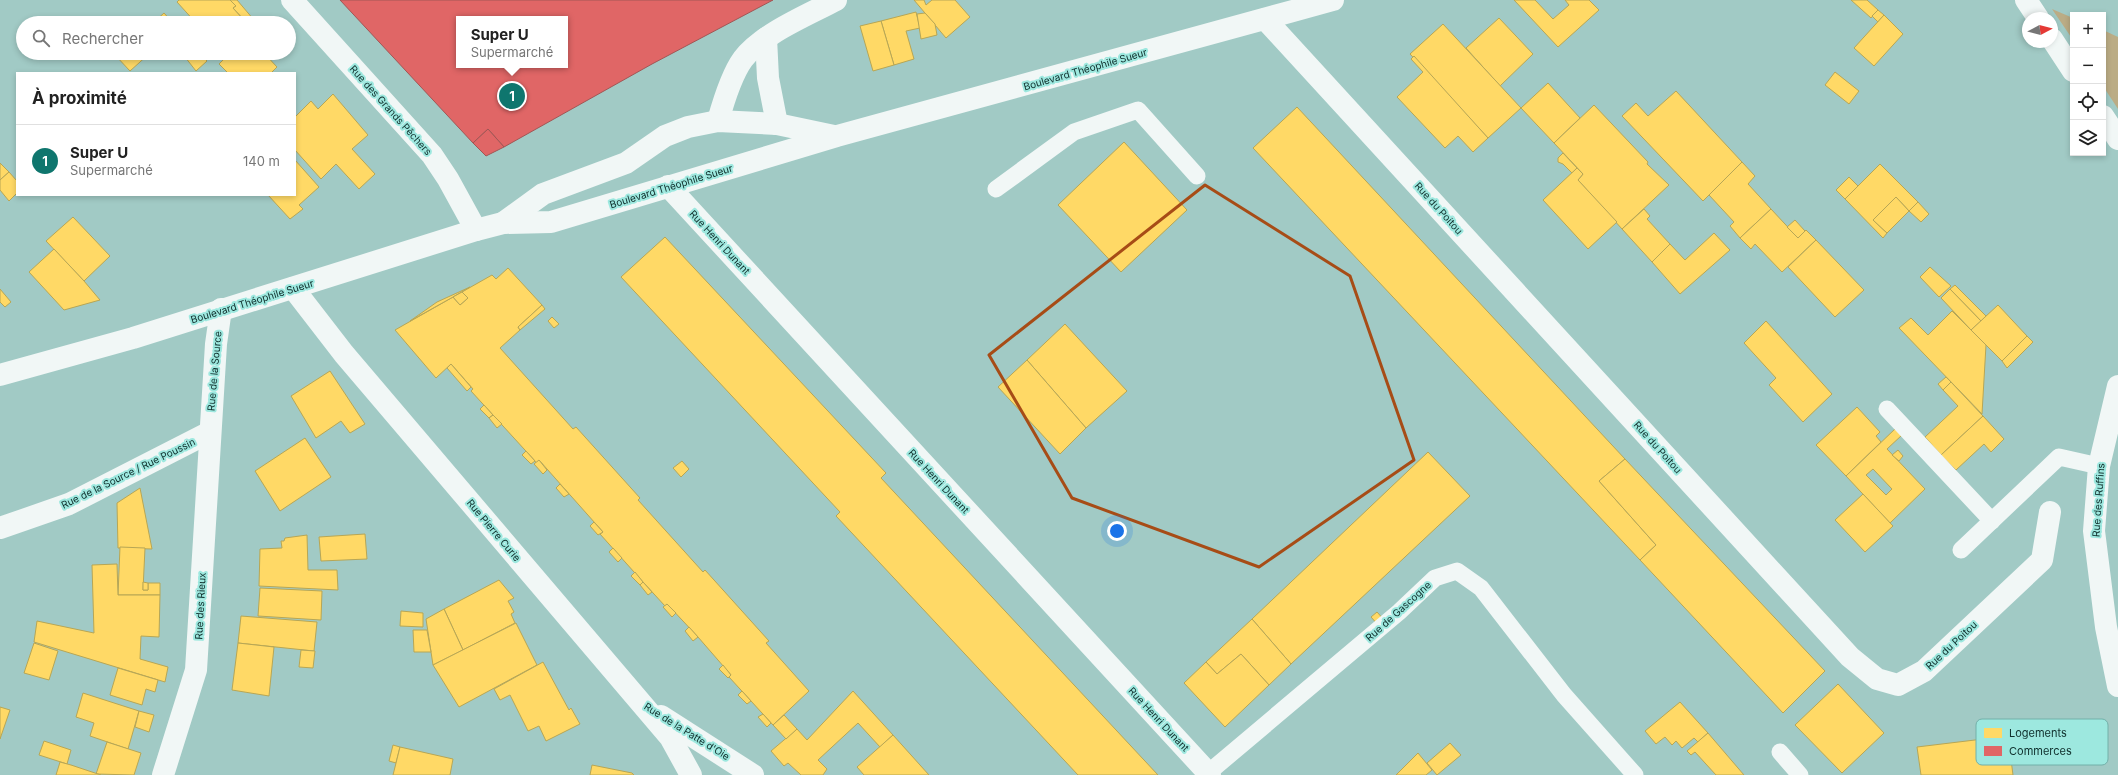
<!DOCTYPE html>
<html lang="fr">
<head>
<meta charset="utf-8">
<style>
	body { margin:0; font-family:Inter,sans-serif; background:#f2f2f2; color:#222 }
	.controls { position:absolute; right:12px; top:12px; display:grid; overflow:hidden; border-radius:0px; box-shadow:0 2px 6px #0003 }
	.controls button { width:36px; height:36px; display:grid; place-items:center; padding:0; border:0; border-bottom:1px solid #e0e0e0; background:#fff; color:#222; font:20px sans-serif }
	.compass { position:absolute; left:2022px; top:12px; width:36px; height:36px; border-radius:50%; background:#fff; box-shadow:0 2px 6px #0003; rotate:83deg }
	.you { position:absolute; left:1117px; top:531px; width:14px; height:14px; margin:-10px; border:3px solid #fff; border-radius:50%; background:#1a73e8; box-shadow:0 0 0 6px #1a73e833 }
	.badge { display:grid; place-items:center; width:26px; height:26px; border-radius:50%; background:#0f766e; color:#fff; font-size:13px; font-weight:700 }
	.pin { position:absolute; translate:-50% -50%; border:2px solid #fff; box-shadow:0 1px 4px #0006 }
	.popup { position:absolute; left:456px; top:16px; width:112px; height:52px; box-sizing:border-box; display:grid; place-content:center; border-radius:0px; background:#fff; filter:drop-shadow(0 1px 3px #0005); font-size:13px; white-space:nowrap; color:#767676 }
	.popup b { font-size:15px; color:#222 }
	.popup::after { content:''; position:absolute; left:50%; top:100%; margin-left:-8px; border:8px solid transparent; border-top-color:#fff }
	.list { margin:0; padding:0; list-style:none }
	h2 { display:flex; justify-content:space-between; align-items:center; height:52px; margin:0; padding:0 16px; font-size:17px }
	h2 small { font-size:13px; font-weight:400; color:#767676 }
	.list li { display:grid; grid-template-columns:26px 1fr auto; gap:12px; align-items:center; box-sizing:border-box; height:72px; padding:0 16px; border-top:1px solid #e0e0e0 }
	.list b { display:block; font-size:15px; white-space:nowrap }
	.list p { margin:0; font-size:13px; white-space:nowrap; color:#767676 }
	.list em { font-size:13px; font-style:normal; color:#767676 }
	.icon { flex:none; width:22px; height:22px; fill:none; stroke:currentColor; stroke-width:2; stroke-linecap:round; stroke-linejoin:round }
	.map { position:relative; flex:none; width:2118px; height:775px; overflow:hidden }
	.search { position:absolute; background:#fff; box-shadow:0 2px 6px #0003; left:16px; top:16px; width:280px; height:44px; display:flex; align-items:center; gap:10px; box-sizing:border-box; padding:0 14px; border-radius:22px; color:#767676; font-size:15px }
	.panel { position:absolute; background:#fff; box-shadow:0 2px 6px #0003; left:16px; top:72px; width:280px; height:124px; border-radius:0px }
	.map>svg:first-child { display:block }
</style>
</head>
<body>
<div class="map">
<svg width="2118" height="775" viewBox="0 0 2118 775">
	<rect width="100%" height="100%" fill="#a1cac5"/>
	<g fill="#bbac85">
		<path d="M2052 9 2073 18V40Z"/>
		<path d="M2103 30 2118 37V109L2103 86Z"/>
	</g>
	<g fill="#ffd966" stroke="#b7a655" fill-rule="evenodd">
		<path d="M179 0H230L236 6 233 8 247 23H196L177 2Z"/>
		<path d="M230 0H237L254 20 247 23 233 8 236 6Z"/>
		<path d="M914 0H924L926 5 932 0H955L970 17 946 38Z"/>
		<path d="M1514 0H1535L1553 19 1569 5 1565 0H1589L1599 10 1558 47Z"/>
		<path d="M1851 0H1867L1878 10 1871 18Z"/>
		<path d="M1878 10 1884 15 1878 22 1872 16Z"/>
		<path d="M916 12 920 28 906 31 914 59 894 65 881 21Z"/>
		<path d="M164 13 173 23H153Z"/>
		<path d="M925 13 935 24 937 35 921 39 917 14Z"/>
		<path d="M1884 15 1903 34 1874 66 1854 48Z"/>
		<path d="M1499 18 1533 54 1500 86 1466 48Z"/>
		<path d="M881 21 894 65 873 71 860 26Z"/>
		<path d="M1443 24 1521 108 1488 138 1410 54Z"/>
		<path d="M117 53H150L130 71 115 55Z"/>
		<path d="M189 53H199L207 61 196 71 185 57Z"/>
		<path d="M230 53H264L277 67 271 73H228L219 64Z"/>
		<path d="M1414 56 1488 138 1473 152 1458 136 1445 148 1397 97 1423 72 1411 59Z"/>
		<path d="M1835 72 1859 91 1849 104 1825 85Z"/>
		<path d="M1548 83 1580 118 1554 143 1521 108Z"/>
		<path d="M1676 91 1742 162 1703 201 1622 116 1636 103 1648 116Z"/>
		<path d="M333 94 368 135 352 149 375 174 359 189 336 164 321 179 295 150V117L311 101 318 109Z"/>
		<path d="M1594 105 1648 162 1647 164 1669 185 1622 229 1578 180 1583 174 1554 143Z"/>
		<path d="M1297 107 1625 459 1599 481 1656 545 1640 560 1253 148Z"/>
		<path d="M1124 142 1187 210 1121 272 1058 205Z"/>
		<path d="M1563 153 1577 168 1572 173 1563 164 1558 162V158Z"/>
		<path d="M295 160 319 187 299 205 303 209 290 219 268 195H295Z"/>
		<path d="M1742 162 1755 176 1748 184 1771 209 1740 238 1730 226 1734 222 1709 195Z"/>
		<path d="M0 163 9 172 0 180Z"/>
		<path d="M1880 164 1918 202 1909 211 1896 197 1873 220 1887 233 1883 238 1845 199Z"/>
		<path d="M1577 168 1583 174 1578 180 1617 222 1588 249 1543 200Z"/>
		<path d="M9 172 17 181V193L9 201 0 190V180Z"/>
		<path d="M1849 177 1858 186 1845 199 1836 190Z"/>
		<path d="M1896 197 1909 211 1887 233 1873 220Z"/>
		<path d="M1918 202 1929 214 1921 222 1909 211Z"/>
		<path d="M1644 209 1650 216 1647 219 1670 244 1652 262 1622 229Z"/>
		<path d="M1771 209 1798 238 1806 230 1816 240 1782 272 1755 244 1751 249 1740 238Z"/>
		<path d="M73 217 110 256 84 281 46 241Z"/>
		<path d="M1795 220 1805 231 1798 238 1787 227Z"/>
		<path d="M1714 233 1730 250 1680 294 1652 262 1670 244 1685 260Z"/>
		<path d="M665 237 886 473 881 478 1158 775H1078L836 516 840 512 621 277Z"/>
		<path d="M1816 240 1864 290 1835 317 1788 267Z"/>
		<path d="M54 249 84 281 100 300 64 310 29 272Z"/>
		<path d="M1930 267 1951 286 1939 297 1920 277Z"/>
		<path d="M508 268 542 305 518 327 520 330 500 348 573 429 576 427 640 498 638 500 703 572 705 570 769 641 766 643 809 691 773 725 729 677 731 675 698 637 667 604 665 606 643 582 600 534 603 532 539 460 536 463 535 461 471 391 473 389 451 364 436 378 395 330 453 297 460 305 468 298 462 292 492 275 496 279Z"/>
		<path d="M1955 285 1986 316 1981 321 1950 289Z"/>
		<path d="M470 287 453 297 410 321 437 302Z"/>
		<path d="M0 289 11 302 5 307 0 302Z"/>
		<path d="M1950 289 1981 321 1971 330 1941 298Z"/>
		<path d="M462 292 468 298 460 305 453 297Z"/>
		<path d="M542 305 545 309 520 330 518 327Z"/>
		<path d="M1998 305 2027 336 2002 361 1971 330Z"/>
		<path d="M1952 311 1986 345 1982 414 1899 328 1911 318 1928 335Z"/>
		<path d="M552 317 559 324 554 328 548 321Z"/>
		<path d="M1766 321 1832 394 1803 422 1769 385 1776 378 1744 343Z"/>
		<path d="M1065 324 1127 391 1086 428 1027 360Z"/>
		<path d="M2027 336 2033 342 2007 368 2002 361Z"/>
		<path d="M1027 360 1086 428 1060 454 998 387Z"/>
		<path d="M451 364 471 387 467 391 447 368Z"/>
		<path d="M330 371 365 424 350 433 341 421 316 438 291 396Z"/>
		<path d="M1946 377 1951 382 1943 390 1938 384Z"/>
		<path d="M1951 382 1983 416 1941 455 1925 437 1958 406 1943 390Z"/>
		<path d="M484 405 493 415 489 418 480 409Z"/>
		<path d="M1857 407 1880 432 1876 436 1881 442 1846 476 1816 445Z"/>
		<path d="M493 415 502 424 497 428 489 418Z"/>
		<path d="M1983 416 2004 439 1991 452 1984 444 1956 470 1941 455Z"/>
		<path d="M1896 428 1902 435 1887 449 1925 489 1890 523 1846 476ZM1873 469 1892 489 1886 495 1866 475Z"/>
		<path d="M305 438 331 477 280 511 255 471Z"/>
		<path d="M1898 450 1903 456 1899 461 1892 455Z"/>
		<path d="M526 451 535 461 531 464 522 455Z"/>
		<path d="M1428 452 1470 496 1291 664 1252 619Z"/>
		<path d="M1625 459 1825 671 1783 713 1640 560 1656 545 1599 481Z"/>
		<path d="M539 460 547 470 543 474 534 464Z"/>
		<path d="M682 461 689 469 681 477 673 468Z"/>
		<path d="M560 484 569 494 564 497 556 488Z"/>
		<path d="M140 488 152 549 118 548 117 503Z"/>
		<path d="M1863 494 1893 526 1865 552 1835 520Z"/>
		<path d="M594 522 603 532 598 535 590 526Z"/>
		<path d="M365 534 367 559 321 561 319 537Z"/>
		<path d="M307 535 308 570H337L338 590 259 586 260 549 282 548 281 541H284L285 538Z"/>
		<path d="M120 547 145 548 143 590H148V583H160V595H118Z"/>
		<path d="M613 548 622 558 618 562 609 552Z"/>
		<path d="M117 564 118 595H160L159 637 141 636 140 659 168 667 165 682 34 642 37 621 94 633 92 565Z"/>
		<path d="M635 572 643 582 640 585 631 576Z"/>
		<path d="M499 580 514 598 508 601 514 612 511 614 515 623 463 650 444 609Z"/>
		<path d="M143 582 148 583V590H143Z"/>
		<path d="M643 582 652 592 648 595 640 585Z"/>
		<path d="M260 588 322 591 321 620 258 616Z"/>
		<path d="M667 604 676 613 672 617 663 607Z"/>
		<path d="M444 609 463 650 433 665 426 619Z"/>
		<path d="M401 611 423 613V627L400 626Z"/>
		<path d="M1377 612 1385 621 1379 626 1371 617Z"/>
		<path d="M241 616 317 622 314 651 238 643Z"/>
		<path d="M1252 619 1291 664 1269 685 1241 654 1217 674 1206 662Z"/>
		<path d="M516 623 537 665 459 707 433 665Z"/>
		<path d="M689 627 698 637 693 641 685 631Z"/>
		<path d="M413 630H427L431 652H414Z"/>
		<path d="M34 643 58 651 49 680 24 673Z"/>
		<path d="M238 643 274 647 269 696 232 690Z"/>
		<path d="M301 650 315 651 313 668 299 667Z"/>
		<path d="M1241 654 1269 685 1225 727 1184 683 1206 662 1217 674Z"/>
		<path d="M543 662 569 710 571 708 580 724 546 741 539 726 528 731 510 695 500 700 494 689Z"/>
		<path d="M723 665 731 675 728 678 719 669Z"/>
		<path d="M118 668 158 680 155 692 146 689 142 705 110 695Z"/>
		<path d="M1838 684 1884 733 1842 773 1795 725Z"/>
		<path d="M742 691 751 701 747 704 738 695Z"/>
		<path d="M853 691 893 735 880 747 858 723 818 760 827 769 823 775H801L788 763 784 766 771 751 797 729 807 740Z"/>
		<path d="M83 693 139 711 128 749 90 736 94 723 76 717Z"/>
		<path d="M1680 702 1708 733 1698 742 1694 738 1682 748 1676 741 1672 745 1665 737 1656 744 1645 731Z"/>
		<path d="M0 707 10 710 0 739Z"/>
		<path d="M139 711 154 715 149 732 135 727Z"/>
		<path d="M763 714 771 723 767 727 758 717Z"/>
		<path d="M784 715 797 729 786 739 773 725Z"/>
		<path d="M1708 733 1744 775H1716L1695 752 1691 755 1687 751Z"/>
		<path d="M893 735 929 775H864L857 767Z"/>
		<path d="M2008 736 2013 775H1921L1917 747Z"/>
		<path d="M44 741 71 750 67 764 39 755Z"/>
		<path d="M107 742 141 753 134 775 96 774Z"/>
		<path d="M1450 743 1461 755 1437 775 1427 763Z"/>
		<path d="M393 745 400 747 396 763 389 761Z"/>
		<path d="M400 747 453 759 450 775H393Z"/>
		<path d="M1418 753 1432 770 1426 775H1396Z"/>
		<path d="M60 762 71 765 101 775H56Z"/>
		<path d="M592 765 632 773 634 775H590Z"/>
	</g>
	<g fill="#e06666" stroke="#a15655" fill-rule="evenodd">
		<path d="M340 0H773L652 64 504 147 488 129 473 143ZM459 19H565V65H459Z"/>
		<path d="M488 129 504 147 486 156 473 143Z"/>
	</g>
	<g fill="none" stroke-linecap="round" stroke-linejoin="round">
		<g stroke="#f1f7f6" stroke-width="17">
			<path d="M996 189 1074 132 1138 110 1197 176"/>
			<path d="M1887 409 1992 521"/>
			<path d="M1961 550 2059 457 2099 466"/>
			<path d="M1780 752 1800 775"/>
			<path d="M1208 773 1399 612 1435 578 1457 571 1481 588 1564 695 1635 775"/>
		</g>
		<g stroke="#f1f7f6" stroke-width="22">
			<path d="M292 0 432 155 448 179 476 230"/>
			<path d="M2026 0 2038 18"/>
			<path d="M1265 19 1850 657 1877 679 1898 685 1924 671 2042 560 2050 512"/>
			<path d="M766 38 768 78 777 124"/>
			<path d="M2052 39 2073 71"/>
			<path d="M2103 116 2118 139"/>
			<path d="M718 121C723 103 732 74 743 59 763 33 808 15 836 0"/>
			<path d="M668 186 1210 775"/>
			<path d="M293 288 344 354 670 737 691 775"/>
			<path d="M2118 386 2099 466 2094 531 2106 627 2118 686"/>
			<path d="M0 528 69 504 210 432"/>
			<path d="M661 716 753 775"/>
			<path d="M163 775 196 670 216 344 221 309"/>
		</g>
		<g stroke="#f1f7f6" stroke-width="22">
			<path d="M503 223 543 194 626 163 665 136 688 127 718 121 777 124 834 136"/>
			<path d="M0 375 133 338 476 230 503 223 551 222 837 136 1333 0"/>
		</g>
	</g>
	<path fill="none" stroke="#a74c16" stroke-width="3" stroke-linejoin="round" d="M1205 185 1350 276 1414 460 1259 567 1072 498 989 355Z"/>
	<g text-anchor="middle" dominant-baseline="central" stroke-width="4" stroke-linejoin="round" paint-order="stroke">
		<g font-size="10" fill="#0f2f2c" stroke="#9de8df">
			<text transform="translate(1085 69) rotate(-16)">Boulevard Théophile Sueur</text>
			<text transform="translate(391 110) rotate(48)">Rue des Grands Pêchers</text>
			<text transform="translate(671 186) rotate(-17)">Boulevard Théophile Sueur</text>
			<text transform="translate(1439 208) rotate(48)">Rue du Poitou</text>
			<text transform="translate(720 242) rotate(47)">Rue Henri Dunant</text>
			<text transform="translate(252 301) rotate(-17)">Boulevard Théophile Sueur</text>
			<text transform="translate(214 371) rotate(-85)">Rue de la Source</text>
			<text transform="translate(1658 447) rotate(48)">Rue du Poitou</text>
			<text transform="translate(128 473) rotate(-26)">Rue de la Source / Rue Poussin</text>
			<text transform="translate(939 481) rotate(47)">Rue Henri Dunant</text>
			<text transform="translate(2098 500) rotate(-86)">Rue des Ruffins</text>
			<text transform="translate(494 530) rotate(50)">Rue Pierre Curie</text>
			<text transform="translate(200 606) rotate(-87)">Rue des Rieux</text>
			<text transform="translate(1398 611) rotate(-42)">Rue de Gascogne</text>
			<text transform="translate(1951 645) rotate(-43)">Rue du Poitou</text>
			<text transform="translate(1159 719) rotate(47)">Rue Henri Dunant</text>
			<text transform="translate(687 731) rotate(32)">Rue de la Patte d'Oie</text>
		</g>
	</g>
	<rect x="1976" y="719" width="132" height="46" rx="6" fill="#9de8df" stroke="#72b0a9" stroke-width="1"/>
	<rect x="1984" y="728" width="18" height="10" fill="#ffd966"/>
	<rect x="1984" y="746" width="18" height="10" fill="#e06666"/>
	<g font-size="11" fill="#0f2f2c">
		<text x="2009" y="737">Logements</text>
		<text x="2009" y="755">Commerces</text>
	</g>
</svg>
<div class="controls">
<button>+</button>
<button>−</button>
<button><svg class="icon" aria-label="locate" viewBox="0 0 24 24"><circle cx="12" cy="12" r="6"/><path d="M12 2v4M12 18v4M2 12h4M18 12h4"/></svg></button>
<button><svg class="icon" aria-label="layers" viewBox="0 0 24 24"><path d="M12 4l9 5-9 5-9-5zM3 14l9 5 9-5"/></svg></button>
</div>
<svg class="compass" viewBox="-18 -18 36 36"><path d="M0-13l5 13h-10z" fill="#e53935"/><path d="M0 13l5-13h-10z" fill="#767676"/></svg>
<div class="you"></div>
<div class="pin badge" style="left:512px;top:96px">1</div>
<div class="popup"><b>Super U</b>Supermarché</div>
<div class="search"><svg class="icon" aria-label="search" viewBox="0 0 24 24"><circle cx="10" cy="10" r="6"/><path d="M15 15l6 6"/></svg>Rechercher</div>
<section class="panel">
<h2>À proximité<small></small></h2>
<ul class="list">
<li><span class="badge">1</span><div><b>Super U</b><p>Supermarché</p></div><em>140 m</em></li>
</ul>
</section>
</div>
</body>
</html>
